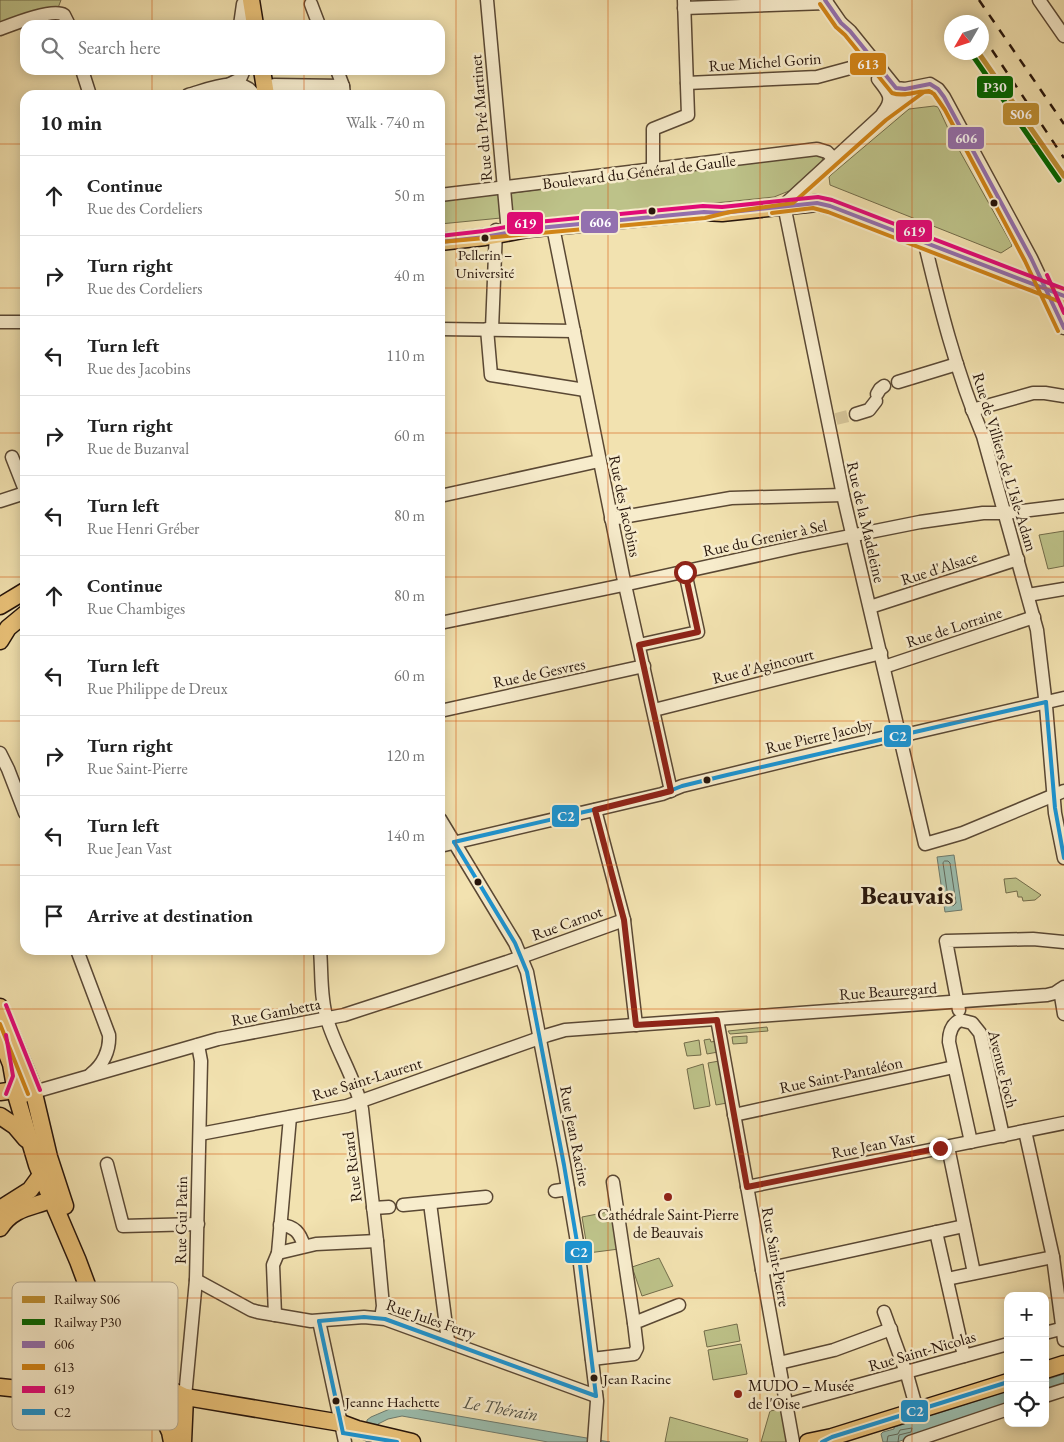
<!DOCTYPE html>
<html lang="en">
<head>
<meta charset="utf-8">
<style>
	body { margin:0; font-family:"EB Garamond",serif; background:#f2f2f2; color:#222 }
	.controls { position:absolute; right:15px; bottom:15px; display:grid; overflow:hidden; border-radius:10px; box-shadow:0 2px 12px #0003 }
	.controls button { width:45px; height:45px; display:grid; place-items:center; padding:0; border:0; border-bottom:1px solid #e0e0e0; background:#fff; color:#222; font:25px sans-serif }
	.compass { position:absolute; left:944px; top:15px; width:45px; height:45px; border-radius:50%; background:#fff; box-shadow:0 2px 12px #0003; rotate:231deg }
	.stop { position:absolute; width:15px; height:15px; margin:-11px; border:4px solid #8f2418; border-radius:50%; background:#fff }
	.stop.end { background:#8f2418; border-color:#fff; box-shadow:0 1px 5px #0008 }
	.list { margin:0; padding:0; list-style:none }
	h2 { display:flex; justify-content:space-between; align-items:center; height:65px; margin:0; padding:0 20px; font-size:21px }
	h2 small { font-size:16px; font-weight:400; color:#767676 }
	.list li { display:grid; grid-template-columns:32px 1fr auto; gap:15px; align-items:center; box-sizing:border-box; height:80px; padding:0 20px; border-top:1px solid #e0e0e0 }
	.list b { display:block; font-size:19px; white-space:nowrap }
	.list p { margin:0; font-size:16px; white-space:nowrap; color:#767676 }
	.list em { font-size:16px; font-style:normal; color:#767676 }
	.icon { flex:none; width:28px; height:28px; fill:none; stroke:currentColor; stroke-width:2; stroke-linecap:round; stroke-linejoin:round }
	.map { position:relative; flex:none; width:1064px; height:1442px; overflow:hidden }
	.search { position:absolute; background:#fff; box-shadow:0 2px 12px #0003; left:20px; top:20px; width:425px; height:55px; display:flex; align-items:center; gap:12px; box-sizing:border-box; padding:0 18px; border-radius:15px; color:#767676; font-size:19px }
	.panel { position:absolute; background:#fff; box-shadow:0 2px 12px #0003; left:20px; top:90px; width:425px; height:865px; border-radius:15px }
	.map>svg:first-child { display:block }
</style>
</head>
<body>
<div class="map">
<svg width="1064" height="1442" viewBox="0 0 1064 1442">
	<rect width="100%" height="100%" fill="#f2e2b0"/>
	<filter id="stains"><feTurbulence type="fractalNoise" baseFrequency=".004" numOctaves="4"/><feColorMatrix values="0 0 0 0 .2 0 0 0 0 .09 0 0 0 0 .02 0 0 0 .5 -.17"/></filter>
	<radialGradient id="worn" r=".72"><stop offset=".6" stop-color="#630" stop-opacity="0"/><stop offset="1" stop-color="#630" stop-opacity=".3"/></radialGradient>
	<g fill="#bdc289" stroke="#726c4a">
		<path d="M0 0H61L58 8 0 23Z"/>
		<path d="M934 106 938 107 953 139 1011 243 1012 246 1001 253 830 185 829 177 832 174 909 109Z"/>
		<path d="M811 153 823 157 822 161 789 191 774 197 520 223 501 218 440 224V199L513 193Z"/>
		<path d="M1064 531V566L1048 569 1039 535Z"/>
		<path d="M1016 878 1041 895 1035 900 1023 901 1022 897H1018L1017 891 1006 893 1004 879Z"/>
		<path d="M767 1027 768 1031 730 1034 728 1031Z"/>
		<path d="M747 1036V1043L733 1044 732 1037Z"/>
		<path d="M710 1039 711 1042 716 1041 718 1052 707 1054 704 1040Z"/>
		<path d="M699 1040 701 1055 687 1056 684 1043Z"/>
		<path d="M719 1061 727 1103 716 1105 708 1063Z"/>
		<path d="M703 1064 710 1106 694 1109 687 1069Z"/>
		<path d="M613 1211 619 1249 588 1253 582 1217Z"/>
		<path d="M659 1258 673 1286 642 1296 632 1267Z"/>
		<path d="M737 1324 740 1341 707 1347 704 1331Z"/>
		<path d="M741 1344 747 1374 713 1380 708 1350Z"/>
		<path d="M781 1409 787 1442H761L770 1411Z"/>
		<path d="M670 1417 748 1439 747 1442H665Z"/>
	</g>
	<g fill="#9bbdae" stroke="#6d7a6d">
		<path d="M954 855 962 910 945 912 937 857Z"/>
		<path d="M1064 1374V1387L1045 1393V1380Z"/>
		<path d="M1008 1391V1405L897 1442H883L881 1434 883 1432 894 1429V1427Z"/>
		<path d="M394 1405 610 1442H548L402 1416 388 1419 378 1424V1442H366L367 1420 371 1417 392 1408Z"/>
	</g>
	<g fill="none" stroke-linecap="round" stroke-linejoin="round">
		<g stroke="#61695c" stroke-width="1">
			<path d="M945 861H948L950 863 956 903 953 906 949 904 943 863Z"/>
			<path d="M887 1442 888 1436 898 1434 900 1430 912 1428 911 1432 899 1435 898 1442"/>
		</g>
		<path stroke="#d4c397" stroke-width="12" stroke-dasharray="12 6" stroke-linecap="butt" d="M836 419 856 414"/>
		<g stroke="#5a4834" stroke-width="15">
			<g id="minor">
				<path d="M487 0 508 233"/>
				<path d="M825 0 845 29"/>
				<path d="M1039 0 1064 36"/>
				<path d="M311 4 319 25"/>
				<path d="M684 8 827 3"/>
				<path d="M841 23 850 31 896 88 905 89 930 84 938 89 944 97 1031 258 1064 328"/>
				<path d="M240 25 243 4"/>
				<path d="M0 29C13 24 53 8 64 15L69 25"/>
				<path d="M82 70 90 95"/>
				<path d="M337 70 343 86 344 95"/>
				<path d="M878 79C888 92 895 98 883 113"/>
				<path d="M687 83 817 77 854 67 871 57"/>
				<path d="M230 84 240 79 244 70"/>
				<path d="M274 85 343 86"/>
				<path d="M918 87 882 115 784 205 843 495 925 844 963 833 1064 791"/>
				<path d="M188 95C207 90 242 74 254 95"/>
				<path d="M653 170V129L688 115 684 0"/>
				<path d="M440 195 817 149 827 152 834 159"/>
				<path d="M553 227 623 576 671 791"/>
				<path d="M923 236C939 304 956 372 983 436L1037 630 1046 706 1055 813 1064 858"/>
				<path d="M0 322H25"/>
				<path d="M440 329 574 331"/>
				<path d="M487 329 491 375 585 390"/>
				<path d="M492 329 496 230"/>
				<path d="M898 382 957 364"/>
				<path d="M877 394 880 389 884 386"/>
				<path d="M972 410 1033 393H1045L1064 396"/>
				<path d="M856 414 869 410 876 401"/>
				<path d="M12 457 25 490"/>
				<path d="M440 496 599 461"/>
				<path d="M0 501 25 493"/>
				<path d="M611 519 731 498 843 495"/>
				<path d="M1028 595 1064 589"/>
				<path d="M870 607 1018 559"/>
				<path d="M440 623 628 584 800 546 920 522 983 513H1005L1064 506"/>
				<path d="M639 645 698 632 685 572"/>
				<path d="M884 667 1034 617"/>
				<path d="M654 710 881 653"/>
				<path d="M440 711 644 666"/>
				<path d="M0 753 8 769 25 813"/>
				<path d="M595 810 624 920 636 1025"/>
				<path d="M440 819 515 943 527 972 564 1165 578 1248 597 1401 594 1442"/>
				<path d="M440 846 662 794 682 786 834 749 886 737 913 733 1064 698"/>
				<path d="M77 950 109 1035C110 1050 103 1065 91 1074"/>
				<path d="M320 950C322 972 320 998 327 1019 336 1050 355 1077 362 1109L377 1241 383 1306 381 1318"/>
				<path d="M1060 990 1064 1014"/>
				<path d="M959 1010 946 941 1033 939 1064 942"/>
				<path d="M717 1019 793 1442"/>
				<path d="M34 1092 218 1039 344 1015 507 962 624 920"/>
				<path d="M734 1115 954 1067"/>
				<path d="M1025 1131 1053 1257 1064 1340"/>
				<path d="M200 1134 347 1106 548 1035 565 1030 1047 995 1055 993 1064 987"/>
				<path d="M971 1142 949 1042C949 1033 952 1024 960 1020L972 1023 980 1033 1003 1136"/>
				<path d="M948 1147 974 1273"/>
				<path d="M107 1164 123 1226 198 1224"/>
				<path d="M613 1182 634 1323"/>
				<path d="M747 1187 1064 1123"/>
				<path d="M555 1191 568 1189"/>
				<path d="M430 1203 448 1341"/>
				<path d="M403 1205 486 1197"/>
				<path d="M373 1208 389 1207"/>
				<path d="M280 1225C295 1226 300 1233 304 1246"/>
				<path d="M936 1232 964 1356"/>
				<path d="M278 1253 316 1244 377 1241"/>
				<path d="M762 1270 964 1226"/>
				<path d="M947 1279 1053 1257"/>
				<path d="M196 1280 251 1310 258 1312 311 1321 364 1317 385 1319 596 1396"/>
				<path d="M884 1312 908 1378 917 1410"/>
				<path d="M275 1315 273 1265 278 1253 290 1117"/>
				<path d="M319 1321 345 1442"/>
				<path d="M1045 1333 1064 1328"/>
				<path d="M592 1359 634 1354 637 1348 634 1323 679 1305"/>
				<path d="M779 1363 834 1350 891 1329"/>
				<path d="M1045 1396 1064 1390"/>
				<path d="M185 1397 196 1280 201 1061 198 1045"/>
				<path d="M786 1405 1008 1344"/>
				<path d="M910 1442 1008 1409"/>
			</g>
		</g>
		<g stroke="#27150b" stroke-width="19">
			<g id="major">
				<path d="M251 0 255 25"/>
				<path d="M262 70 266 95"/>
				<path d="M440 242 485 237 528 229 704 212 722 213 817 203 830 206 1064 296"/>
				<path d="M0 606 25 591"/>
				<path d="M0 641 8 628 25 614"/>
				<path d="M0 1007 32 1085 49 1157 65 1206"/>
				<path d="M0 1036 11 1064 17 1098 37 1165 78 1261 113 1355 125 1375 164 1419 170 1432 172 1442"/>
				<path d="M0 1092 15 1090 24 1094"/>
				<path d="M0 1116 15 1126 26 1139"/>
				<path d="M0 1209 30 1190 41 1175"/>
				<path d="M0 1228C17 1201 46 1209 58 1193"/>
				<path d="M110 1322C123 1352 155 1384 185 1397"/>
				<path d="M1045 1370 1064 1364"/>
				<path d="M0 1387 151 1403 180 1396 341 1423 357 1429 412 1442"/>
				<path d="M183 1442 185 1397"/>
				<path d="M808 1442 832 1437 1008 1382"/>
			</g>
		</g>
		<use href="#minor" stroke="#f7eccc" stroke-width="12"/>
		<use href="#major" stroke="#e9c178" stroke-width="16"/>
		<g stroke="#27150b" stroke-width="2.5" stroke-dasharray="9 9" stroke-linecap="butt">
			<path d="M979 0 1064 124"/>
			<path d="M982 35 1064 158"/>
			<path d="M972 52 1064 185"/>
		</g>
		<g stroke="#f7eccc" stroke-width="8">
			<g id="bus-1">
				<path d="M825 0 841 23 850 31 896 88 905 89 930 84 938 89 944 97 1031 258 1064 328"/>
				<path d="M440 242 485 237 528 229 704 212 722 213 817 203 830 206 1064 296"/>
			</g>
		</g>
		<g stroke="#f7eccc" stroke-width="8">
			<g id="bus-2">
				<path d="M820 4 836 27 845 35 892 93C906 98 918 89 931 92"/>
				<path d="M772 213 813 208 828 212 1058 301"/>
				<path d="M441 242 705 218 730 212 793 203 886 120 924 92 929 91 934 94 945 110 1025 261 1058 331"/>
				<path d="M0 1024 28 1094"/>
			</g>
		</g>
		<g stroke="#f7eccc" stroke-width="8">
			<g id="bus-3">
				<path d="M440 236 484 231 527 223 703 206 722 207 818 197 832 200 1064 289"/>
				<path d="M1047 275 1064 313"/>
				<path d="M6 1005 40 1090"/>
				<path d="M6 1094 13 1076 6 1035"/>
			</g>
		</g>
		<g stroke="#f7eccc" stroke-width="8">
			<g id="bus-4">
				<path d="M1046 702 1055 808 1064 858"/>
				<path d="M454 842 662 794 682 786 727 775 1046 702"/>
				<path d="M454 842 515 943 527 972 564 1165 578 1248 596 1396"/>
				<path d="M319 1321 364 1317 385 1319 596 1396"/>
				<path d="M319 1321 343 1433"/>
				<path d="M343 1433 397 1442"/>
				<path d="M822 1442 832 1437 1008 1382"/>
			</g>
		</g>
		<use href="#bus-1" stroke="#9370af" stroke-width="4"/>
		<use href="#bus-2" stroke="#d18417" stroke-width="4"/>
		<use href="#bus-3" stroke="#e20977" stroke-width="4"/>
		<use href="#bus-4" stroke="#1c94d2" stroke-width="4"/>
		<g stroke="#f7eccc" stroke-width="9">
			<path id="rail-1" d="M978 52 1064 176"/>
		</g>
		<g stroke="#f7eccc" stroke-width="9">
			<path id="rail-2" d="M973 56 1059 180"/>
		</g>
		<use href="#rail-1" stroke="#be8f34" stroke-width="5"/>
		<use href="#rail-2" stroke="#060" stroke-width="5"/>
	</g>
	<g fill="none" stroke-linecap="round" stroke-linejoin="round">
		<path stroke="#8f2418" stroke-width="6" d="M685 572 698 632 639 645 671 791 595 810 624 920 636 1025 717 1020 747 1187 940 1148"/>
	</g>
	<path fill="none" stroke="#d5520c" stroke-width="1" stroke-opacity="0.55" d="M152 0V25M304 0V25M456 0V1442M608 0V1442M760 0V1442M912 0V1442M152 70V95M304 70V95M0 144H25M440 144H1064M0 288H25M440 288H1064M0 433H25M440 433H1064M0 577H25M440 577H1064M0 721H25M440 721H1064M0 865H25M440 865H1064M152 950V1442M304 950V1442M0 1009H1064M0 1154H1064M0 1298H1008M1045 1298H1064"/>
	<g fill="#27150b" stroke="#f7eccc" stroke-width="2">
		<circle cx="994" cy="203" r="4.5"/>
		<circle cx="652" cy="211" r="4.5"/>
		<circle cx="485" cy="238" r="4.5"/>
		<circle cx="707" cy="780" r="4.5"/>
		<circle cx="478" cy="882" r="4.5"/>
		<circle cx="594" cy="1378" r="4.5"/>
		<circle cx="336" cy="1401" r="4.5"/>
	</g>
	<g fill="#8f2418" stroke="#f7eccc" stroke-width="2">
		<circle cx="668" cy="1197" r="5"/>
		<circle cx="738" cy="1394" r="5"/>
	</g>
	<g text-anchor="middle" dominant-baseline="central" stroke-width="5" stroke-linejoin="round" paint-order="stroke">
		<g font-size="15" fill="#27150b" stroke="#f7eccc" text-anchor="start">
			<text x="485" y="254" text-anchor="middle">Pellerin –<tspan x="485" dy="18">Université</tspan></text>
			<text x="603" y="1378">Jean Racine</text>
			<text x="345" y="1401">Jeanne Hachette</text>
		</g>
		<g font-size="16" fill="#27150b" stroke="#f7eccc">
			<text transform="translate(765 62) rotate(-4)">Rue Michel Gorin</text>
			<text transform="translate(481 118) rotate(-95)">Rue du Pré Martinet</text>
			<text transform="translate(639 172) rotate(-7)">Boulevard du Général de Gaulle</text>
			<text transform="translate(1005 462) rotate(73)">Rue de Villiers de L'Isle-Adam</text>
			<text transform="translate(625 506) rotate(78)">Rue des Jacobins</text>
			<text transform="translate(866 522) rotate(77)">Rue de la Madeleine</text>
			<text transform="translate(765 538) rotate(-12)">Rue du Grenier à Sel</text>
			<text transform="translate(939 568) rotate(-18)">Rue d'Alsace</text>
			<text transform="translate(954 627) rotate(-18)">Rue de Lorraine</text>
			<text transform="translate(763 666) rotate(-14)">Rue d'Agincourt</text>
			<text transform="translate(539 673) rotate(-12)">Rue de Gesvres</text>
			<text transform="translate(819 736) rotate(-13)">Rue Pierre Jacoby</text>
			<text transform="translate(567 923) rotate(-20)">Rue Carnot</text>
			<text transform="translate(888 991) rotate(-4)">Rue Beauregard</text>
			<text transform="translate(276 1012) rotate(-11)">Rue Gambetta</text>
			<text transform="translate(1003 1069) rotate(76)">Avenue Foch</text>
			<text transform="translate(841 1075) rotate(-12)">Rue Saint-Pantaléon</text>
			<text transform="translate(367 1079) rotate(-17)">Rue Saint-Laurent</text>
			<text transform="translate(575 1136) rotate(79)">Rue Jean Racine</text>
			<text transform="translate(873 1145) rotate(-11)">Rue Jean Vast</text>
			<text transform="translate(352 1167) rotate(-97)">Rue Ricard</text>
			<text transform="translate(181 1220) rotate(-89)">Rue Gui Patin</text>
			<text transform="translate(776 1257) rotate(80)">Rue Saint-Pierre</text>
			<text transform="translate(431 1319) rotate(19)">Rue Jules Ferry</text>
			<text transform="translate(922 1351) rotate(-16)">Rue Saint-Nicolas</text>
		</g>
		<g font-size="16" fill="#27150b" stroke="#f7eccc">
			<text x="668" y="1214">Cathédrale Saint-Pierre<tspan x="668" dy="18">de Beauvais</tspan></text>
			<text x="748" y="1385" text-anchor="start">MUDO – Musée<tspan x="748" dy="18">de l'Oise</tspan></text>
		</g>
		<g font-size="18" font-style="italic" fill="#505044" stroke="#f7eccc">
			<text transform="translate(501 1408) rotate(10)">Le Thérain</text>
		</g>
		<g font-size="26" font-weight="bold" fill="#27150b" stroke="#f7eccc">
			<text x="907" y="895">Beauvais</text>
		</g>
	</g>
	<rect x="12" y="1282" width="166" height="148" rx="8" fill="#f7eccc" stroke="#b9ac92" stroke-width="1"/>
	<rect x="22" y="1296" width="23" height="7" fill="#be8f34"/>
	<rect x="22" y="1319" width="23" height="6" fill="#060"/>
	<rect x="22" y="1341" width="23" height="7" fill="#9370af"/>
	<rect x="22" y="1364" width="23" height="6" fill="#d18417"/>
	<rect x="22" y="1386" width="23" height="7" fill="#e20977"/>
	<rect x="22" y="1409" width="23" height="6" fill="#1c94d2"/>
	<g font-size="14" fill="#27150b">
		<text x="54" y="1304">Railway S06</text>
		<text x="54" y="1327">Railway P30</text>
		<text x="54" y="1349">606</text>
		<text x="54" y="1372">613</text>
		<text x="54" y="1394">619</text>
		<text x="54" y="1417">C2</text>
	</g>
	<g stroke="#f7eccc" stroke-width="2">
		<rect x="849" y="52" width="38" height="24" rx="5" fill="#d18417"/>
		<rect x="976" y="75" width="38" height="24" rx="5" fill="#060"/>
		<rect x="1002" y="102" width="38" height="24" rx="5" fill="#be8f34"/>
		<rect x="947" y="126" width="38" height="24" rx="5" fill="#9370af"/>
		<rect x="580" y="210" width="39" height="24" rx="5" fill="#9370af"/>
		<rect x="506" y="211" width="38" height="24" rx="5" fill="#e20977"/>
		<rect x="895" y="219" width="38" height="24" rx="5" fill="#e20977"/>
		<rect x="883" y="724" width="29" height="24" rx="5" fill="#1c94d2"/>
		<rect x="551" y="804" width="29" height="24" rx="5" fill="#1c94d2"/>
		<rect x="564" y="1240" width="29" height="24" rx="5" fill="#1c94d2"/>
		<rect x="900" y="1399" width="29" height="24" rx="5" fill="#1c94d2"/>
	</g>
	<g font-size="14" text-anchor="middle" font-weight="bold" fill="#fff">
		<text x="868" y="69">613</text>
		<text x="995" y="92">P30</text>
		<text x="1021" y="119">S06</text>
		<text x="966" y="143">606</text>
		<text x="600" y="227">606</text>
		<text x="525" y="228">619</text>
		<text x="914" y="236">619</text>
		<text x="898" y="741">C2</text>
		<text x="566" y="821">C2</text>
		<text x="579" y="1257">C2</text>
		<text x="915" y="1416">C2</text>
	</g>
	<rect width="100%" height="100%" filter="url(#stains)"/>
	<rect width="100%" height="100%" fill="url(#worn)"/>
</svg>
<div class="controls">
<button>+</button>
<button>−</button>
<button><svg class="icon" aria-label="locate" viewBox="0 0 24 24"><circle cx="12" cy="12" r="6"/><path d="M12 2v4M12 18v4M2 12h4M18 12h4"/></svg></button>
</div>
<svg class="compass" viewBox="-18 -18 36 36"><path d="M0-13l5 13h-10z" fill="#e53935"/><path d="M0 13l5-13h-10z" fill="#767676"/></svg>
<div class="stop" style="left:685px;top:572px"></div>
<div class="stop end" style="left:940px;top:1148px"></div>
<div class="search"><svg class="icon" aria-label="search" viewBox="0 0 24 24"><circle cx="10" cy="10" r="6"/><path d="M15 15l6 6"/></svg>Search here</div>
<section class="panel">
<h2>10 min<small>Walk · 740 m</small></h2>
<ul class="list">
<li><svg class="icon" aria-label="ahead" viewBox="0 0 24 24"><path d="M12 20V5M6 11l6-6 6 6"/></svg><div><b>Continue</b><p>Rue des Cordeliers</p></div><em>50 m</em></li>
<li><svg class="icon" aria-label="right" viewBox="0 0 24 24"><path d="M7 20v-9h11M14 6l5 5-5 5"/></svg><div><b>Turn right</b><p>Rue des Cordeliers</p></div><em>40 m</em></li>
<li><svg class="icon" aria-label="left" viewBox="0 0 24 24"><path d="M17 20v-9H6M10 6l-5 5 5 5"/></svg><div><b>Turn left</b><p>Rue des Jacobins</p></div><em>110 m</em></li>
<li><svg class="icon" aria-label="right" viewBox="0 0 24 24"><path d="M7 20v-9h11M14 6l5 5-5 5"/></svg><div><b>Turn right</b><p>Rue de Buzanval</p></div><em>60 m</em></li>
<li><svg class="icon" aria-label="left" viewBox="0 0 24 24"><path d="M17 20v-9H6M10 6l-5 5 5 5"/></svg><div><b>Turn left</b><p>Rue Henri Gréber</p></div><em>80 m</em></li>
<li><svg class="icon" aria-label="ahead" viewBox="0 0 24 24"><path d="M12 20V5M6 11l6-6 6 6"/></svg><div><b>Continue</b><p>Rue Chambiges</p></div><em>80 m</em></li>
<li><svg class="icon" aria-label="left" viewBox="0 0 24 24"><path d="M17 20v-9H6M10 6l-5 5 5 5"/></svg><div><b>Turn left</b><p>Rue Philippe de Dreux</p></div><em>60 m</em></li>
<li><svg class="icon" aria-label="right" viewBox="0 0 24 24"><path d="M7 20v-9h11M14 6l5 5-5 5"/></svg><div><b>Turn right</b><p>Rue Saint-Pierre</p></div><em>120 m</em></li>
<li><svg class="icon" aria-label="left" viewBox="0 0 24 24"><path d="M17 20v-9H6M10 6l-5 5 5 5"/></svg><div><b>Turn left</b><p>Rue Jean Vast</p></div><em>140 m</em></li>
<li><svg class="icon" aria-label="arrive" viewBox="0 0 24 24"><path d="M6 21V4h12l-3 4 3 4H6"/></svg><div><b>Arrive at destination</b></div></li>
</ul>
</section>
</div>
</body>
</html>
